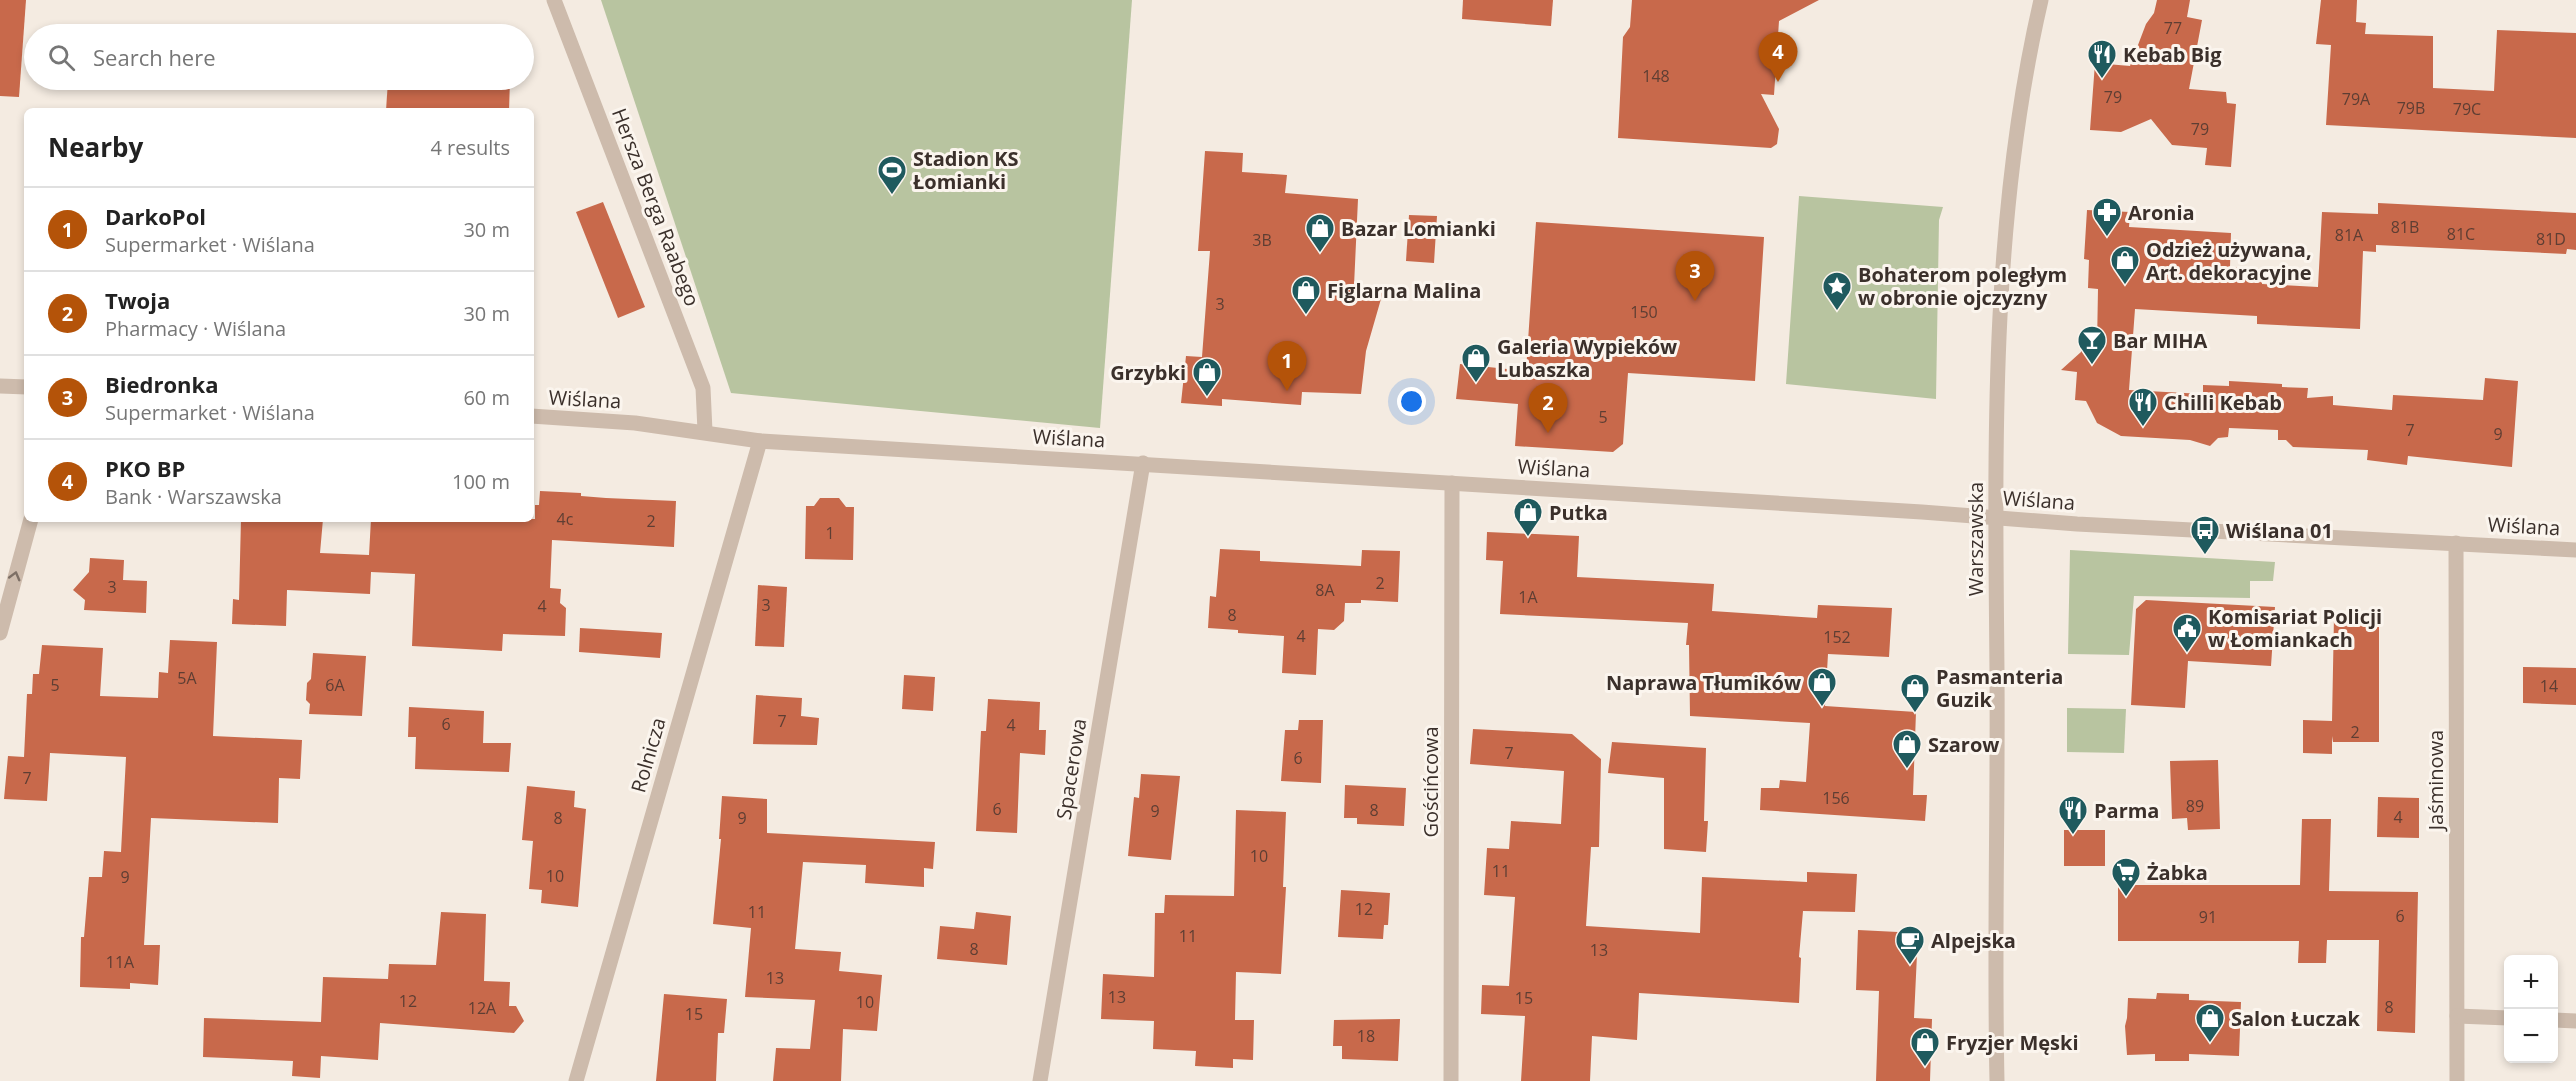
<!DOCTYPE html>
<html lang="en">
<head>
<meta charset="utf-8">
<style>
	body { margin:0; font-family:"Open Sans",sans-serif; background:#f2f2f2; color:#222 }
	.controls { position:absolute; right:18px; bottom:18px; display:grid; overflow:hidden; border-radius:9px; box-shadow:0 3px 9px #0003 }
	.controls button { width:54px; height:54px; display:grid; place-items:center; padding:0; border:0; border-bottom:2px solid #e0e0e0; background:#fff; color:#222; font:30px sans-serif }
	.you { position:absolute; left:1412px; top:402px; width:21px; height:21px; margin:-15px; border:4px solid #fff; border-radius:50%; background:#1a73e8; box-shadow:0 0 0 9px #1a73e833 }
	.badge { display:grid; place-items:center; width:39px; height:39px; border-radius:50%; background:#b45309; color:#fff; font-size:20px; font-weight:700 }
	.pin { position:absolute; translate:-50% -50px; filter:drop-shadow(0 2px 3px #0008) }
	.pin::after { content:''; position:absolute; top:32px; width:21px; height:18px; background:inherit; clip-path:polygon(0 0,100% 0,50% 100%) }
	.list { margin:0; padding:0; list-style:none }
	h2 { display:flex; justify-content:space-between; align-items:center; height:78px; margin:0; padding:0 24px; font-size:26px }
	h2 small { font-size:20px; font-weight:400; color:#767676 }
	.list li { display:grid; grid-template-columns:39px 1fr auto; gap:18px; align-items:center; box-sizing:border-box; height:84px; padding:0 24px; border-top:2px solid #e0e0e0 }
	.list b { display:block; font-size:22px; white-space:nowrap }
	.list p { margin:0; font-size:20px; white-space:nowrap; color:#767676 }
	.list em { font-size:20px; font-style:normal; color:#767676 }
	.icon { flex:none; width:33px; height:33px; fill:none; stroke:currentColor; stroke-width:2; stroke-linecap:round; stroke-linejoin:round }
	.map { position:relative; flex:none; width:2576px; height:1081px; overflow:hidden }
	.search { position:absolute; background:#fff; box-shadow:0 3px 9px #0003; left:24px; top:24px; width:510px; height:66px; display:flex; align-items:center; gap:15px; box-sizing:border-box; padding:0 21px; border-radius:33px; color:#767676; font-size:22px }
	.panel { position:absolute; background:#fff; box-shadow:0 3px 9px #0003; left:24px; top:108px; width:510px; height:414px; border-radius:9px }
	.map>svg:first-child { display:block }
</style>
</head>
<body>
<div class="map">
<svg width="2576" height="1081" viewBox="0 0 2576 1081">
	<rect width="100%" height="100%" fill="#f4ebe1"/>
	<g fill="#b8c4a0">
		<path d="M601 0H1132L1100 428 731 393Z"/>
		<path d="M1799 196 1943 207 1939 220 1936 399 1786 384Z"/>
		<path d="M2070 550 2275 562 2273 581H2250V598L2134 596 2129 655 2068 654Z"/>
		<path d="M2067 708 2126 709 2124 753 2067 752Z"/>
	</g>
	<g fill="#c8694b">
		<path d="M0 0H26L19 97 0 96Z"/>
		<path d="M1463 0H1553L1551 26 1462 19Z"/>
		<path d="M1632 0H1819L1779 21 1774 95 1761 94 1779 129 1777 144 1771 148 1618 138 1623 37 1630 27Z"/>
		<path d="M2157 0H2190L2187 17 2202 20 2189 89 2226 92 2227 103 2236 104 2231 167 2205 165 2207 148 2172 145 2151 119 2121 132 2090 130 2095 63 2130 66 2146 24 2154 13Z"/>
		<path d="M2321 0H2357L2356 22 2366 23 2365 34 2433 36V88L2494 91 2497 30 2576 33V138L2326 125 2331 45 2316 44Z"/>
		<path d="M388 80H510L509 111H386Z"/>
		<path d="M1205 151 1243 153 1242 172 1287 175 1285 193 1358 199 1354 286 1383 292 1366 351 1361 394 1302 392 1301 405 1222 399V406L1181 403 1186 356 1202 357 1210 251H1198Z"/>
		<path d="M603 202 645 307 618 318 576 212Z"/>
		<path d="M2378 203 2576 213V250L2567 249 2566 254 2376 245V252L2363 251 2360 329 2257 324V316L2135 309 2129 390 2203 394V385L2229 386V381L2282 384V387L2308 388 2307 398 2333 396V405L2392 410 2393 395 2483 400 2485 378 2518 381 2512 467 2408 456 2407 465 2367 460 2368 450 2293 447 2286 440H2278V430L2229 428 2228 437 2218 438 2210 446 2190 440 2121 436 2097 423 2086 401 2075 400 2077 372 2061 370 2081 352V345H2097L2098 289 2088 288 2089 260 2084 259 2087 210 2130 212 2129 227 2231 233 2230 267 2262 269V284L2318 287 2322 212 2378 214Z"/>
		<path d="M1409 215 1437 216 1434 263 1406 261Z"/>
		<path d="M1536 222 1764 237 1755 381 1628 373 1623 444 1613 452 1515 446 1518 404 1456 399 1460 364 1526 371Z"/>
		<path d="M540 491 581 493V496L606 498 676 501 674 547 552 540 550 588 561 589 560 603 566 608 565 636 503 634 502 651 412 646 415 574 371 572 370 594 287 590 286 626 232 624 233 599 239 600 241 519H323L320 553 369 555 371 519H535V505H539Z"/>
		<path d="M820 498H839L846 507H854L853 560 805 559 806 506H814Z"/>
		<path d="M1487 532 1579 536 1577 577 1714 584 1712 611 1817 618 1818 605 1892 608 1889 657 1828 654 1825 706 1916 712 1913 795H1927L1925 821 1760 810 1761 788H1779L1780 780 1806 782 1810 723 1690 716 1689 645H1686L1688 623 1500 614 1503 561 1486 560Z"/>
		<path d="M1220 549 1260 551V561L1361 566 1362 550 1400 551 1398 602 1361 600V603H1345L1344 621 1334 630 1318 629 1316 675 1282 673 1284 636 1238 633V630L1208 628 1210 596 1216 597Z"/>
		<path d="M90 558 124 560 123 580 147 581 146 613 84 610 85 600 73 590 89 572Z"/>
		<path d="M758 585 787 587 784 647 755 646Z"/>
		<path d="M2146 600 2275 607 2271 666 2188 661 2185 708 2131 705 2136 609Z"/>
		<path d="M2334 616 2379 617V742H2333L2332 736V754L2303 753V720L2332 721Z"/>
		<path d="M580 628 662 633 660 658 579 652Z"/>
		<path d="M170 640 217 642 213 736 302 740 300 779 279 778 278 823 151 818 144 945H160L158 985 130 983V989L80 987 81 937H84L89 877H102L104 851 121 852 126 757 50 753 47 801 4 799 8 756 24 757 27 694H32L33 674H39L42 645 103 648 100 696 158 698 159 672 168 673Z"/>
		<path d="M313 653 366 656 362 716 309 714 310 704 306 700 307 683 311 679Z"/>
		<path d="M2523 667 2576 668V705L2523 703Z"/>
		<path d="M904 675 935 677 933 711 902 709Z"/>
		<path d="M756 695 802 698 801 716 819 718 817 745 753 744Z"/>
		<path d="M988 699 1040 702 1039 730H1046L1045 755 1020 753 1017 833 976 831 981 731H986Z"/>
		<path d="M409 707 484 711 483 743H511L509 772 415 769 416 737H408Z"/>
		<path d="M1299 720H1323L1321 783 1281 781 1285 730H1298Z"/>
		<path d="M1473 729 1572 734 1601 759 1599 847H1591L1586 926 1700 933 1702 877 1807 882V872L1857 874 1855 912 1803 911 1799 957 1801 958 1799 1003 1639 993 1637 1040 1592 1036 1590 1081H1521L1525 1016 1481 1014 1482 985 1509 986 1515 897 1484 895 1487 848 1509 849 1511 821 1561 824 1564 771 1470 764Z"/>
		<path d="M1612 742 1706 748 1704 821H1708L1706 852 1664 849V778L1608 773Z"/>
		<path d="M2218 760 2220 829 2188 830 2187 818 2172 819 2170 761Z"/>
		<path d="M1141 774 1180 776 1171 860 1128 856 1134 797 1139 798Z"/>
		<path d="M1345 785 1406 788 1404 826 1357 824V818H1344Z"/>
		<path d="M527 786 575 791 574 807 586 809 578 907 541 903 542 890 529 889 533 841 522 840Z"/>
		<path d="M722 796 767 799V833L935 842 933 869 924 868V887L865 883 866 865 803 862 795 949 841 952 839 971 882 975 877 1031 843 1029 841 1081H773L776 1048 810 1049 815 1000 745 997 751 928 713 924 721 839H719Z"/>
		<path d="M2378 797 2419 798V838L2377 837Z"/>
		<path d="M1236 810 1286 812 1283 887H1286L1281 974 1236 972 1235 1020H1254L1253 1060 1233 1059V1068L1195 1066 1196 1051 1153 1049 1154 1021 1101 1019 1103 974 1154 977 1155 913H1164L1165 895 1234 896Z"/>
		<path d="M2302 819H2331L2329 891 2418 892 2415 1033 2377 1031 2379 940H2327L2326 963H2298L2299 941H2118V885H2300Z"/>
		<rect x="2064" y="830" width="41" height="36"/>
		<path d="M1341 890 1390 893 1388 925H1384L1383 939 1338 937Z"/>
		<path d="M441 912 486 914 484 981 510 982 509 1006H516L524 1021 514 1033 380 1023 378 1060 321 1056 320 1078 292 1076 293 1061 203 1057 204 1018 321 1022 323 977 388 979 389 964 436 965Z"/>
		<path d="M976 912 1011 916 1007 965 937 959 940 926 974 929Z"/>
		<path d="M1858 930 1918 933 1914 1018 1932 1019 1930 1081H1876L1879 991 1856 990Z"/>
		<path d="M2157 993 2189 994V1000L2241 1002 2239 1056 2189 1054V1061H2155V1054L2127 1055 2125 1026 2127 1018 2128 998 2156 999Z"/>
		<path d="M664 994 727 999 724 1033H718L716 1081H656Z"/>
		<path d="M1400 1019 1398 1061 1342 1059V1046H1333L1334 1020Z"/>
	</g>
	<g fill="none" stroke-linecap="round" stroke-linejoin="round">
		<g stroke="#cdbbac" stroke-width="15">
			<path d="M554 0 703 388 705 431"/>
			<path d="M0 386 27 387"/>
			<path d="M531 416 635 423 760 441"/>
			<path d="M2456 543 2457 1081"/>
			<path d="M0 633 31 519"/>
			<path d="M2457 1016 2508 1018"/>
			<path d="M2554 1020 2576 1021"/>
			<path d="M1040 1081 1143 463"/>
			<path d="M1451 1081 1452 483"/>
		</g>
		<g stroke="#cdbbac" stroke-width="15">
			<path d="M576 1081 760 441 1922 512 2077 524 2576 550"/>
			<path d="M1997 1081C1994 945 1998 809 1997 672 1995 448 1990 220 2041 0"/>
		</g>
	</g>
	<defs><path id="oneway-chevron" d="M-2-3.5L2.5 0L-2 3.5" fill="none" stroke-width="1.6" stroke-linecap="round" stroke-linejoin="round" transform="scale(1.5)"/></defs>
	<use stroke="#7d6f65" href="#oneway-chevron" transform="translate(15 576) rotate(-75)"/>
	<defs>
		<g id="restaurant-pin" transform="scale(1.5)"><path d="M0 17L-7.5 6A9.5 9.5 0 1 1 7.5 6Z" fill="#1f5a5e" stroke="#fbf5ee"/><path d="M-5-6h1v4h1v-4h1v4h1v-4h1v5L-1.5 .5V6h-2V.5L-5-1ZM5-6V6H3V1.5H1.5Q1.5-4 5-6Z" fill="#fff"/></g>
		<g id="stadium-pin" transform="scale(1.5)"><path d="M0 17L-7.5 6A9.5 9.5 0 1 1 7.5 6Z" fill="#1f5a5e" stroke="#fbf5ee"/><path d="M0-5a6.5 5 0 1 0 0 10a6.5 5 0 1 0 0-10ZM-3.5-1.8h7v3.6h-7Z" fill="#fff"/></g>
		<g id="pharmacy-pin" transform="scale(1.5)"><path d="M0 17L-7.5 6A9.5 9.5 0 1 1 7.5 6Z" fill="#1f5a5e" stroke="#fbf5ee"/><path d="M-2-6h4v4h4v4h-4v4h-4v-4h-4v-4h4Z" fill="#fff"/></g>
		<g id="shop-pin" transform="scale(1.5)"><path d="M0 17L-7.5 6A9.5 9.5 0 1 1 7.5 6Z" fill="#1f5a5e" stroke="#fbf5ee"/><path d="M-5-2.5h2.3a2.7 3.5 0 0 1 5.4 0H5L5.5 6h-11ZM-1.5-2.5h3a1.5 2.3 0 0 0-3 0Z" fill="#fff"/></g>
		<g id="sight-pin" transform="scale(1.5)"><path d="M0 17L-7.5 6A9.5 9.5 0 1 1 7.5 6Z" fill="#1f5a5e" stroke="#fbf5ee"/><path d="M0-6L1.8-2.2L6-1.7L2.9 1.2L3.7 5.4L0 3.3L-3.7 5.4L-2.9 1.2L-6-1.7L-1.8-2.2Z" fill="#fff"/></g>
		<g id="bar-pin" transform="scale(1.5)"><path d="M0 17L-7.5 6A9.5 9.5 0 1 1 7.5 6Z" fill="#1f5a5e" stroke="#fbf5ee"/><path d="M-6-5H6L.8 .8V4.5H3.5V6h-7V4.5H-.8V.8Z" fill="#fff"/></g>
		<g id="bus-pin" transform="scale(1.5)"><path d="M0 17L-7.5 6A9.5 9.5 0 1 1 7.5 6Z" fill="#1f5a5e" stroke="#fbf5ee"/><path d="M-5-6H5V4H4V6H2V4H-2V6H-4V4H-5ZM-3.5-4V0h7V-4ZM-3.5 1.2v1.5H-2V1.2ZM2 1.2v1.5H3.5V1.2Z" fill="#fff"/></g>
		<g id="civic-pin" transform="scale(1.5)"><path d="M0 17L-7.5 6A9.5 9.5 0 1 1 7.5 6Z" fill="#1f5a5e" stroke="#fbf5ee"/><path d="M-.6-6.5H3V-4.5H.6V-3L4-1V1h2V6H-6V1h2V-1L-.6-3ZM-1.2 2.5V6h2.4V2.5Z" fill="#fff"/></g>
		<g id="supermarket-pin" transform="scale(1.5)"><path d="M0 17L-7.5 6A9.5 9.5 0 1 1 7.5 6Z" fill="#1f5a5e" stroke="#fbf5ee"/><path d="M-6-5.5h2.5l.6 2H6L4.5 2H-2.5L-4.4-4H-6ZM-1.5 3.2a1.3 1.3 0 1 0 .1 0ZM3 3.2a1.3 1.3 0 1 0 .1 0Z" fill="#fff"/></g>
		<g id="cafe-pin" transform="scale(1.5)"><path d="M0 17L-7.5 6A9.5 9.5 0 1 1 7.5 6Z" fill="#1f5a5e" stroke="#fbf5ee"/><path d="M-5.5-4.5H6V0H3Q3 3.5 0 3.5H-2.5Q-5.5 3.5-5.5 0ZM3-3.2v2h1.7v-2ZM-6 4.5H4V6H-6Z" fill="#fff"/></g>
	</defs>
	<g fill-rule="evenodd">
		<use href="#restaurant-pin" x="2102" y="54"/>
		<use href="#stadium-pin" x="892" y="170"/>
		<use href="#pharmacy-pin" x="2107" y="212"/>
		<use href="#shop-pin" x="1320" y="228"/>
		<use href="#shop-pin" x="2125" y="260"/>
		<use href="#sight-pin" x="1837" y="286"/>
		<use href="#shop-pin" x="1306" y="290"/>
		<use href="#bar-pin" x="2092" y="340"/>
		<use href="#shop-pin" x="1476" y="358"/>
		<use href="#shop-pin" x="1207" y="372"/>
		<use href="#restaurant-pin" x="2143" y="402"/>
		<use href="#shop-pin" x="1528" y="512"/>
		<use href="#bus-pin" x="2205" y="530"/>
		<use href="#civic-pin" x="2187" y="628"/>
		<use href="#shop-pin" x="1822" y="682"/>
		<use href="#shop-pin" x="1915" y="688"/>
		<use href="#shop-pin" x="1907" y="744"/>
		<use href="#restaurant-pin" x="2073" y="810"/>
		<use href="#supermarket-pin" x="2126" y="872"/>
		<use href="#cafe-pin" x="1910" y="940"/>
		<use href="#shop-pin" x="2210" y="1018"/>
		<use href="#shop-pin" x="1925" y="1042"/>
	</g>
	<g text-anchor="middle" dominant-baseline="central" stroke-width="6" stroke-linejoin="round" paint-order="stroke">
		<g font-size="16" fill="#5e3e33">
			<text x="2173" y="28">77</text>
			<text x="1656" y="76">148</text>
			<text x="2113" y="97">79</text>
			<text x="2356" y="99">79A</text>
			<text x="2411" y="108">79B</text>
			<text x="2467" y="109">79C</text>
			<text x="2200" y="129">79</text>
			<text x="2405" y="227">81B</text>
			<text x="2461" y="234">81C</text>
			<text x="2349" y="235">81A</text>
			<text x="2551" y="239">81D</text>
			<text x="1262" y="240">3B</text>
			<text x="1220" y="304">3</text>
			<text x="1644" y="312">150</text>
			<text x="1603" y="417">5</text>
			<text x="2410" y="430">7</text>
			<text x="2498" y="434">9</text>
			<text x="565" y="519">4c</text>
			<text x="651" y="521">2</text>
			<text x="830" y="533">1</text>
			<text x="1380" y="583">2</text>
			<text x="112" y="587">3</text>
			<text x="1325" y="590">8A</text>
			<text x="1528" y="597">1A</text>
			<text x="766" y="605">3</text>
			<text x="542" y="606">4</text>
			<text x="1232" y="615">8</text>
			<text x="1301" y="636">4</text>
			<text x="1837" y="637">152</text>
			<text x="187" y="678">5A</text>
			<text x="55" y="685">5</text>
			<text x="335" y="685">6A</text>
			<text x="2549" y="686">14</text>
			<text x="782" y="721">7</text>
			<text x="446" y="724">6</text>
			<text x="1011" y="725">4</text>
			<text x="2355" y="732">2</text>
			<text x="1509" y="753">7</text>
			<text x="1298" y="758">6</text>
			<text x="27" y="778">7</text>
			<text x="1836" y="798">156</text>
			<text x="2195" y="806">89</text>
			<text x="997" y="809">6</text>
			<text x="1374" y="810">8</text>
			<text x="1155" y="811">9</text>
			<text x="2398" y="817">4</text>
			<text x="558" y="818">8</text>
			<text x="742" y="818">9</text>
			<text x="1259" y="856">10</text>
			<text x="1501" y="871">11</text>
			<text x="555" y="876">10</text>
			<text x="125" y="877">9</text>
			<text x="1364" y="909">12</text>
			<text x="757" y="912">11</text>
			<text x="2400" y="916">6</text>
			<text x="2208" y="917">91</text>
			<text x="1188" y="936">11</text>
			<text x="974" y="949">8</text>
			<text x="1599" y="950">13</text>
			<text x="120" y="962">11A</text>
			<text x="775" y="978">13</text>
			<text x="1117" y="997">13</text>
			<text x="1524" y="998">15</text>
			<text x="408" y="1001">12</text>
			<text x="865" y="1002">10</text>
			<text x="2389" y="1007">8</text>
			<text x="482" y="1008">12A</text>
			<text x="694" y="1014">15</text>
			<text x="1366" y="1036">18</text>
		</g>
		<g font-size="20" font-weight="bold" fill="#3b302b" stroke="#fbf5ee" text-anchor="start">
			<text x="2123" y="54">Kebab Big</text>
			<text x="913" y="158">Stadion KS<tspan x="913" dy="23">Łomianki</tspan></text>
			<text x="2128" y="212">Aronia</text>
			<text x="1341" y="228">Bazar Lomianki</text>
			<text x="2146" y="249">Odzież używana,<tspan x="2146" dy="23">Art. dekoracyjne</tspan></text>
			<text x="1858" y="274">Bohaterom poległym<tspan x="1858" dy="23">w obronie ojczyzny</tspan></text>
			<text x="1327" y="290">Figlarna Malina</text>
			<text x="2113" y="340">Bar MIHA</text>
			<text x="1497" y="346">Galeria Wypieków<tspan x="1497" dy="23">Lubaszka</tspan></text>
			<text x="1186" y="372" text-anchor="end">Grzybki</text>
			<text x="2164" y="402">Chilli Kebab</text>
			<text x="1549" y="512">Putka</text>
			<text x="2226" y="530">Wiślana 01</text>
			<text x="2208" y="616">Komisariat Policji<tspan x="2208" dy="23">w Łomiankach</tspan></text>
			<text x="1936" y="676">Pasmanteria<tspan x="1936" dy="23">Guzik</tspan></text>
			<text x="1801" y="682" text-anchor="end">Naprawa Tłumików</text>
			<text x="1928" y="744">Szarow</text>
			<text x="2094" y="810">Parma</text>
			<text x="2147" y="872">Żabka</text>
			<text x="1931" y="940">Alpejska</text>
			<text x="2231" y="1018">Salon Łuczak</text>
			<text x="1946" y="1042">Fryzjer Męski</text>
		</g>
		<g font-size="20" fill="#3b302b" stroke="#fbf5ee">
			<text transform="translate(656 207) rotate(69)">Hersza Berga Raabego</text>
			<text transform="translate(585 399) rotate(3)">Wiślana</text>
			<text transform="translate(1069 438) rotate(3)">Wiślana</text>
			<text transform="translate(1554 468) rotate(3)">Wiślana</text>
			<text transform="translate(2039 500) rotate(4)">Wiślana</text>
			<text transform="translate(2524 526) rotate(3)">Wiślana</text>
			<text transform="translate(1975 539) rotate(-90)">Warszawska</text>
			<text transform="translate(648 755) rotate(-74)">Rolnicza</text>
			<text transform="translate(1071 769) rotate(-81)">Spacerowa</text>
			<text transform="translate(2435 780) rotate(-90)">Jaśminowa</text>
			<text transform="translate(1430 782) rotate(-90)">Gościńcowa</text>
		</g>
	</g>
</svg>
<div class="controls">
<button>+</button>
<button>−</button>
</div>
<div class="you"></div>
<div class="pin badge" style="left:1287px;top:391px">1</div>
<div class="pin badge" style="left:1548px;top:433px">2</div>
<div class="pin badge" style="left:1695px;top:301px">3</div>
<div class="pin badge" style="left:1778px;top:82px">4</div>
<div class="search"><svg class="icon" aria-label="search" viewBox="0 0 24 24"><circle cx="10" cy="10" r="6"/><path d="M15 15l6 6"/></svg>Search here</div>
<section class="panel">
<h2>Nearby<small>4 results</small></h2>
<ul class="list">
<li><span class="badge">1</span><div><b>DarkoPol</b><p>Supermarket · Wiślana</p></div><em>30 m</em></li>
<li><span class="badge">2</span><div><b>Twoja</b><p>Pharmacy · Wiślana</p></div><em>30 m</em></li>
<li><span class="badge">3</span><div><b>Biedronka</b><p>Supermarket · Wiślana</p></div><em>60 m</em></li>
<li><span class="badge">4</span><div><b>PKO BP</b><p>Bank · Warszawska</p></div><em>100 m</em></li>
</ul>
</section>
</div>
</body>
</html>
